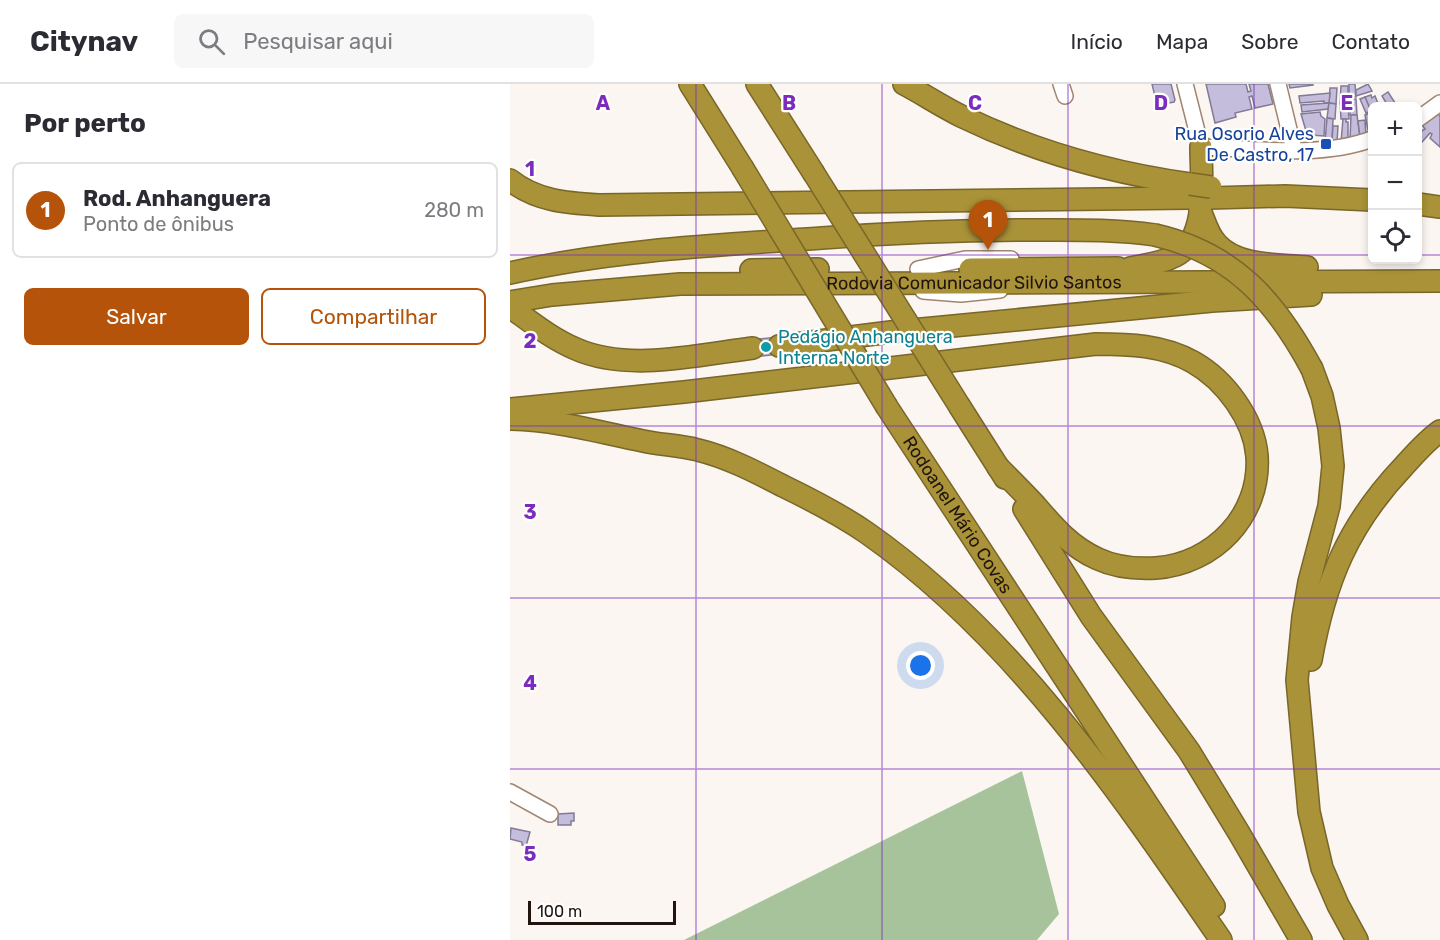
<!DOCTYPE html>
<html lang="pt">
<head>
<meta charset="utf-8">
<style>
	body { margin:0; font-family:Rubik,sans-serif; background:#f7f7f7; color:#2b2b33 }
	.controls { position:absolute; right:18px; top:18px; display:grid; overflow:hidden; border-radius:9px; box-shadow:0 3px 9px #0003 }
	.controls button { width:54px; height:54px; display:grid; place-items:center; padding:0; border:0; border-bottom:2px solid #e1e1e2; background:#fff; color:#2b2b33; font:30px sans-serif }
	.scale { position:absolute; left:18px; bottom:15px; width:148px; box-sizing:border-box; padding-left:6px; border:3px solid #1f150e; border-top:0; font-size:16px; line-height:21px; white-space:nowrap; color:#1f150e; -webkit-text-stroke:4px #fff; paint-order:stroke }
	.you { position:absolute; left:411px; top:582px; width:21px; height:21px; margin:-15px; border:4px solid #fff; border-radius:50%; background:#1a73e8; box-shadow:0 0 0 9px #1a73e833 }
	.badge { display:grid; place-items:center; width:39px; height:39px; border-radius:50%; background:#b45309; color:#fff; font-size:20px; font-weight:700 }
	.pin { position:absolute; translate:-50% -50px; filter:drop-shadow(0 2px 3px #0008) }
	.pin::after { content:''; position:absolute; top:32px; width:21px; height:18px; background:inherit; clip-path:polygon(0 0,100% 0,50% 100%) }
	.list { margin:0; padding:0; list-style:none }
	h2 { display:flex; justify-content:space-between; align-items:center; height:78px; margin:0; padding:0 24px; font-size:26px }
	h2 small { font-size:20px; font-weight:400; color:#7c7c81 }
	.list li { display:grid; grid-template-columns:39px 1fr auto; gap:18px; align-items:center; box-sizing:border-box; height:96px; margin:0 12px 12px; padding:0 12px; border:2px solid #e1e1e2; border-radius:9px }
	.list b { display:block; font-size:22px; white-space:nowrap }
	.list p { margin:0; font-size:20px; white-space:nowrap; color:#7c7c81 }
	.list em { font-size:20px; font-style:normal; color:#7c7c81 }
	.actions { display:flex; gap:12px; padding:18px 24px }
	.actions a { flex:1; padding:14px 0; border:2px solid #b45309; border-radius:9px; text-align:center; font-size:21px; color:#b45309 }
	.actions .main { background:#b45309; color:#fff }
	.icon { flex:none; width:33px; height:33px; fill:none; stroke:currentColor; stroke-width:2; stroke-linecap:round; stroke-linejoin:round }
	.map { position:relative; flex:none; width:930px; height:856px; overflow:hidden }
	header { display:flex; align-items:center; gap:36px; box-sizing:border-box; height:84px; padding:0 30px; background:#fff; border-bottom:2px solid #e1e1e2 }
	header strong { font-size:28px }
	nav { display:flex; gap:33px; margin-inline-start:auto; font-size:21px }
	.search { width:420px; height:54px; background:#f7f7f7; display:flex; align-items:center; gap:15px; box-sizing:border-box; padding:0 21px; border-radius:9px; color:#7c7c81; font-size:22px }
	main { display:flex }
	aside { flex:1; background:#fff }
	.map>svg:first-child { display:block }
</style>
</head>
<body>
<header>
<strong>Citynav</strong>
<div class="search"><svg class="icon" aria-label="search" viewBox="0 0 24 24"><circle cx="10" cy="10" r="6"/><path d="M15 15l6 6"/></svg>Pesquisar aqui</div>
<nav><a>Início</a><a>Mapa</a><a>Sobre</a><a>Contato</a></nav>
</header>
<main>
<aside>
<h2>Por perto<small></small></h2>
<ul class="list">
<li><span class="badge">1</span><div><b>Rod. Anhanguera</b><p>Ponto de ônibus</p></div><em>280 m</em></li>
</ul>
<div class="actions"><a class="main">Salvar</a><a>Compartilhar</a></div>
</aside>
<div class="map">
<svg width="930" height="856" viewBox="0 0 930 856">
	<rect width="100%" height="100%" fill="#fcf6f2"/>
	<path fill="#a7c39b" d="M512 687 549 830 527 856H174Z"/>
	<g fill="#c4bddb" stroke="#827a96" stroke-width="1.5">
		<path d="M642 0H661L665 16 664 18 647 21Z"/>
		<path d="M696 0H736L738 8 741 7 739 0H758L763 20 745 24 742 12 739 13 742 25 725 29 726 33 705 39Z"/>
		<path d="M779 0H803V1L780 4Z"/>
		<path d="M839 0H845L846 13H839Z"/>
		<path d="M858 0 862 7 846 12V6Z"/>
		<path d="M831 2H838V19H830Z"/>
		<path d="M820 4H827L826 20 819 19Z"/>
		<path d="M878 8 887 22H878L872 12Z"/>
		<path d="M820 9 819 19H814V17L790 19 789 12Z"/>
		<path d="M861 11 862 14 865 12 869 22H862L861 29 855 13Z"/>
		<path d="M855 13 861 27 856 29 850 15Z"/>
		<path d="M840 15H846L847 31H840Z"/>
		<path d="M819 19 818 25 792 28 791 21Z"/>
		<path d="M819 19 826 20 825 35 817 34Z"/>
		<path d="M830 19H838L839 35H831Z"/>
		<path d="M810 28 811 32 815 35 814 52 800 51 796 47 791 30Z"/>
		<path d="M862 28V32L859 34 862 40V49L859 51 855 31Z"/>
		<path d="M928 30 930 32V63L920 54 922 50 920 49 912 58 908 53V45L910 48 915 45 912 41Z"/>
		<path d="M841 31H847L850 53 840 56Z"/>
		<path d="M817 34 823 35 822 56 815 58Z"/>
		<path d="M833 35H836V38H838V57L831 58Z"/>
		<path d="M855 36 856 51 850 53 848 37Z"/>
		<path d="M823 42H828L827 58H822Z"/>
		<path d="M268 253 269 270 244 273 242 256Z"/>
		<path d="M64 729V737H61V741H48V730Z"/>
		<path d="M1 744 20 748 16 762 12 761V758L0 755Z"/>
	</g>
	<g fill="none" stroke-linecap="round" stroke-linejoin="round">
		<g stroke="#a08572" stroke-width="18">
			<g id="minor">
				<path d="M551 0 555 12"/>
				<path d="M675 0 691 63C744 65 812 74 862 55"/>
				<path d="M768 0 784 66"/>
				<path d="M908 35 930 19"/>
				<path d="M408 185 455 175H501"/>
				<path d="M413 207 451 210 490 206"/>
				<path d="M0 708 40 730"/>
			</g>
		</g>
		<g stroke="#796629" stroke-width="24">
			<g id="highway">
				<path d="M180 0 232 83"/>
				<path d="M247 0 303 88"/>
				<path d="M394 0C413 10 431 22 451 32 523 67 601 89 680 100"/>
				<path d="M0 96C26 117 57 119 89 121L680 114"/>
				<path d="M700 114 775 112 862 116"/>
				<path d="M908 120 930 123"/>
				<path d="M690 126C695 138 698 151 707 160 728 183 769 180 797 183"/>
				<path d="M620 184C635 181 652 179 665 172 699 155 691 95 691 63"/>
				<path d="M460 185 608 184"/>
				<path d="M241 186 308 185"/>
				<path d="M0 189C102 166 209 161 312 154 382 149 452 146 522 146 563 146 604 145 645 151"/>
				<path id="s1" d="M0 218 42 211 170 200 930 197"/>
				<path d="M0 223C21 238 42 255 66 265 118 288 188 271 243 264"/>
				<path d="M269 262 381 248 702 217 801 211"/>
				<path d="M802 285 812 312 819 344 823 382 819 422 799 498 793 533 787 596 799 728 812 784 828 821 847 856"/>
				<path id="s2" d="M377 323 704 822"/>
				<path d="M450 323 495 394"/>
				<path d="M0 325 174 308 586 260C619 260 653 261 683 278 715 296 744 335 747 372 751 432 703 480 646 484 627 485 605 483 588 475 561 463 544 443 526 422 514 409 501 396 488 383"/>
				<path d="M1 335C46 336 89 348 133 357 151 361 170 361 188 366 217 373 246 388 273 402 302 416 331 431 357 449 504 552 611 710 711 856"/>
				<path d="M514 425 581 532 679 667 729 749 791 856"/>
				<path d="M801 576C815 497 838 441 894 382 905 370 916 357 930 347"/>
			</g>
		</g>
		<use href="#minor" stroke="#fff" stroke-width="15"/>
		<use href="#highway" stroke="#a99237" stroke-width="21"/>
		<g stroke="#796629" stroke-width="24" stroke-linecap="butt">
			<g id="highway-bridge">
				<path d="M232 83 377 323"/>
				<path d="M303 88 450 323"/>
				<path d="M680 100 701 103"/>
				<path d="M645 151C723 169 765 216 802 285"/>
			</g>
		</g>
		<use href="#highway-bridge" stroke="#a99237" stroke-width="21"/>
	</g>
	<path fill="none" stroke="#7b2cbf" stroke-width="1.5" stroke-opacity="0.55" d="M186 0V856M372 0V856M558 0V856M744 0V856M0 171H862M908 171H930M0 342H930M0 514H930M0 685H930"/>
	<rect fill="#1a4fb4" stroke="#fff" stroke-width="2" x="810" y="54" width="12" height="12" rx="3"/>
	<circle fill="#0f9aa8" stroke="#fff" stroke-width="2" cx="256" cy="263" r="6"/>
	<g text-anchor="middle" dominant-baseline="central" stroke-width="4.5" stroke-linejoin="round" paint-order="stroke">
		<g font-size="18" fill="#164399" stroke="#fff" text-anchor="end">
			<text x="804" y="50">Rua Osorio Alves<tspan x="804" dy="21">De Castro, 17</tspan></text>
		</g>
		<g font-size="18" fill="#1f150e" stroke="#fff">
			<text stroke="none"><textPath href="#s1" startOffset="465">Rodovia Comunicador Silvio Santos</textPath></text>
			<text stroke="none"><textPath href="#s2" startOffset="129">Rodoanel Mário Covas</textPath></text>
		</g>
		<g font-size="18" fill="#0d838f" stroke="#fff" text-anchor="start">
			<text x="268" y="253">Pedágio Anhanguera<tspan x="268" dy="21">Interna Norte</tspan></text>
		</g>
	</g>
	<g font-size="20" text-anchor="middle" font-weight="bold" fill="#7b2cbf" stroke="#fff" stroke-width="4.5" stroke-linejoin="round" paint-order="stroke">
		<text x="93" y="26">A</text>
		<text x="279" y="26">B</text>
		<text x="465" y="26">C</text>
		<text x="651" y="26">D</text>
		<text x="837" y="26">E</text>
		<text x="20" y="92">1</text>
		<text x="20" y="264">2</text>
		<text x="20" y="435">3</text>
		<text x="20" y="606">4</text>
		<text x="20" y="777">5</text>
	</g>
</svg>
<div class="controls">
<button>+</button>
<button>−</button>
<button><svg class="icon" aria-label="locate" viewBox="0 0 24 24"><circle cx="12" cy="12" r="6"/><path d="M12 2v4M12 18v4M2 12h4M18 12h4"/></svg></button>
</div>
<div class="scale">100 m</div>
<div class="you"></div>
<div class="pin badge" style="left:478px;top:166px">1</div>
</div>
</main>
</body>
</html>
